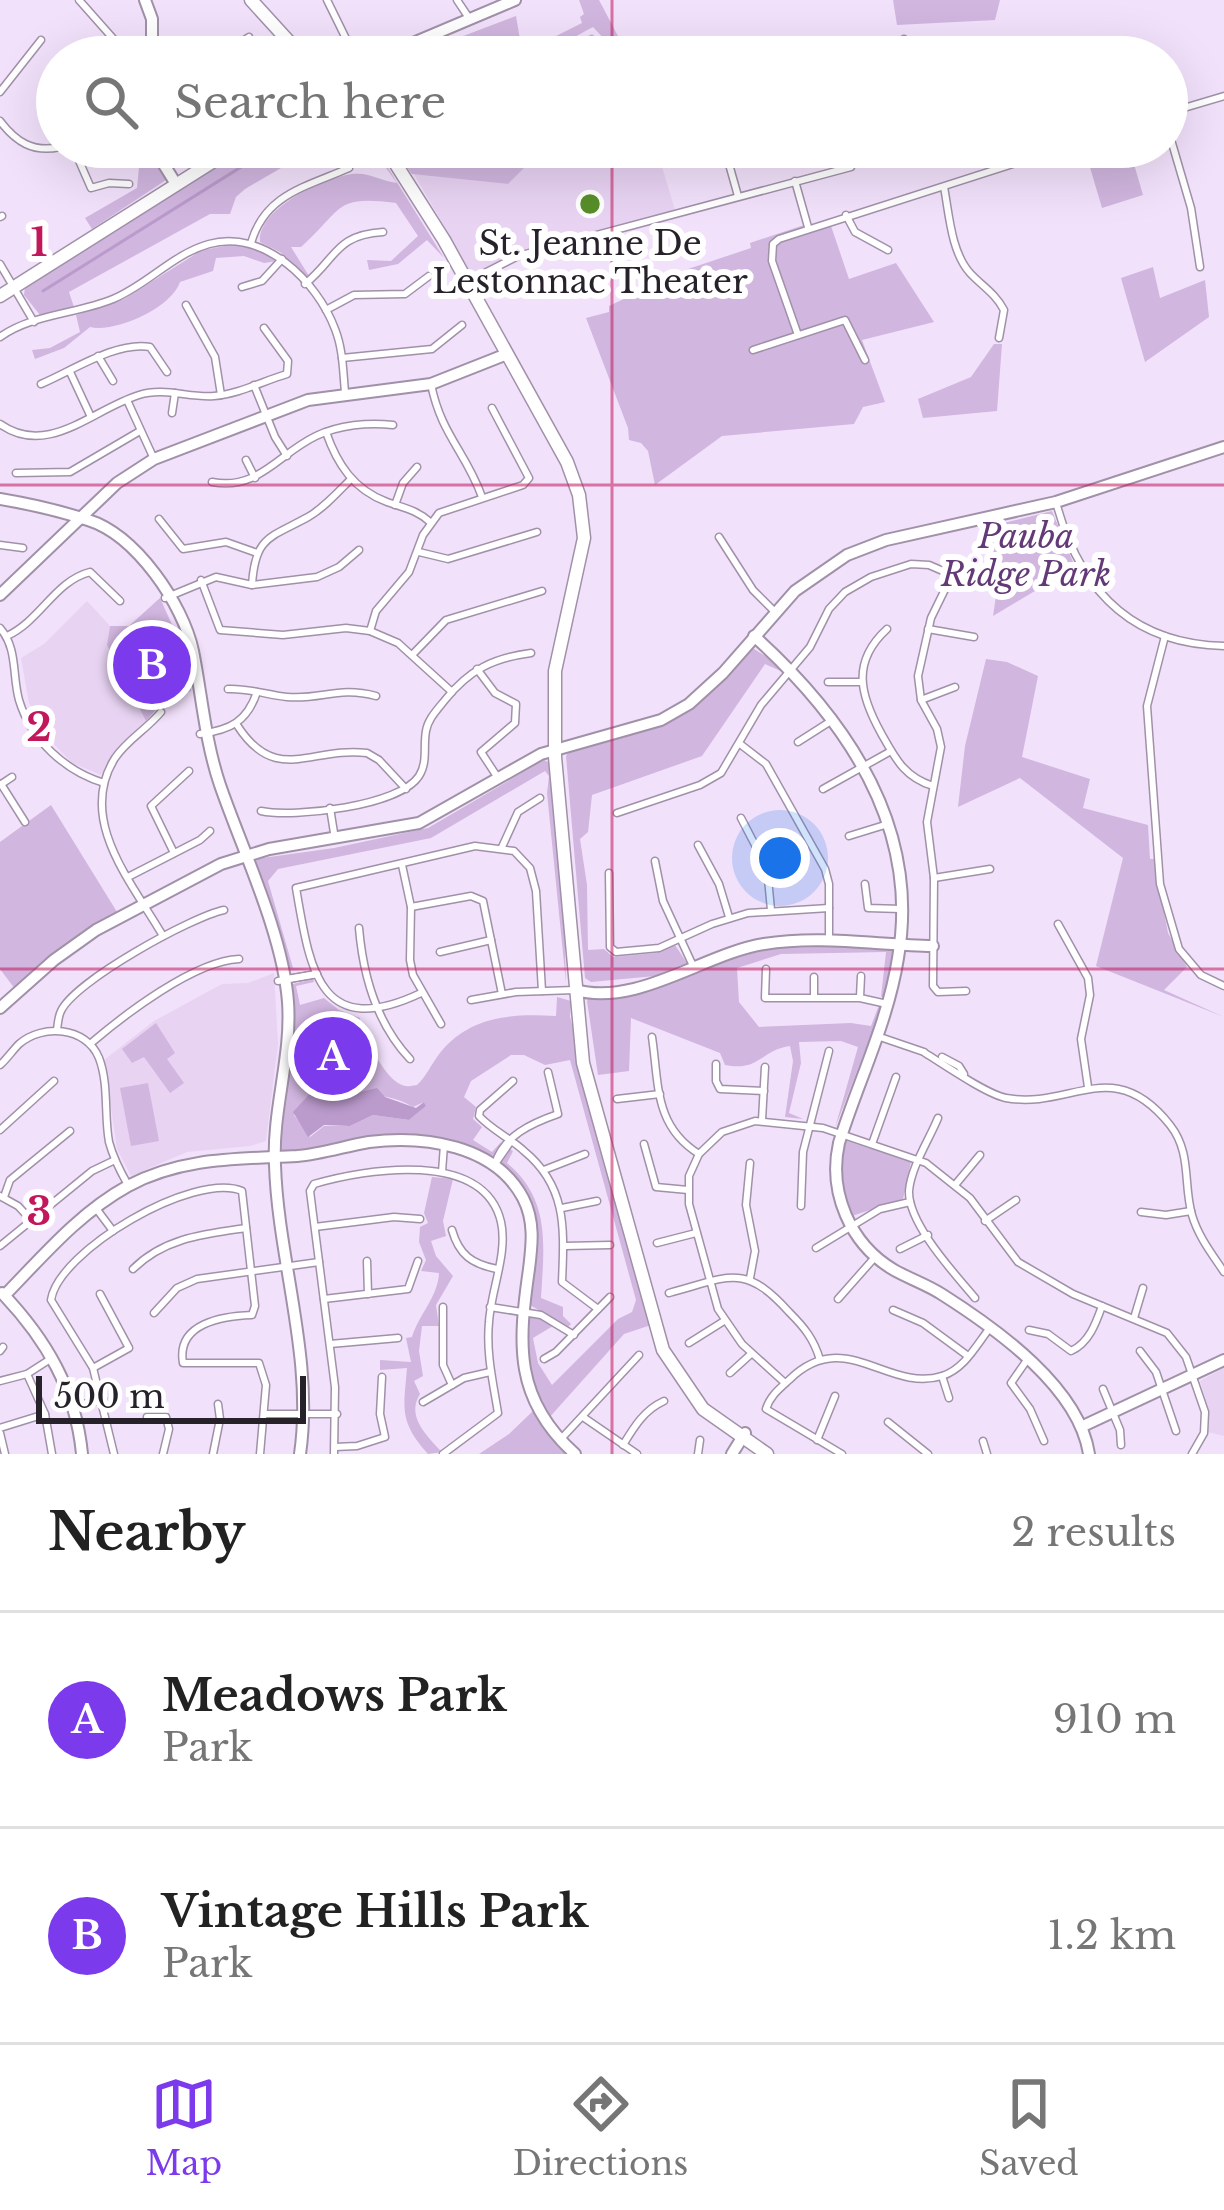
<!DOCTYPE html>
<html lang="en">
<head>
<meta charset="utf-8">
<style>
	body { margin:0; font-family:"Libre Baskerville",serif; background:#f6f6f6; color:#222 }
	.scale { position:absolute; left:36px; bottom:30px; width:270px; box-sizing:border-box; padding-left:12px; border:6px solid #27212a; border-top:0; font-size:33px; line-height:42px; white-space:nowrap; color:#27212a; -webkit-text-stroke:9px #fff; paint-order:stroke }
	.you { position:absolute; left:780px; top:858px; width:42px; height:42px; margin:-30px; border:9px solid #fff; border-radius:50%; background:#1a73e8; box-shadow:0 0 0 18px #1a73e833 }
	.badge { display:grid; place-items:center; width:78px; height:78px; border-radius:50%; background:#7c3aed; color:#fff; font-size:39px; font-weight:700 }
	.pin { position:absolute; translate:-50% -50%; border:6px solid #fff; box-shadow:0 3px 12px #0006 }
	.list { margin:0; padding:0; list-style:none }
	h2 { display:flex; justify-content:space-between; align-items:center; height:156px; margin:0; padding:0 48px; font-size:51px }
	h2 small { font-size:39px; font-weight:400; color:#767676 }
	.list li { display:grid; grid-template-columns:78px 1fr auto; gap:36px; align-items:center; box-sizing:border-box; height:216px; padding:0 48px; border-top:3px solid #e0e0e0 }
	.list b { display:block; font-size:45px; white-space:nowrap }
	.list p { margin:0; font-size:39px; white-space:nowrap; color:#767676 }
	.list em { font-size:39px; font-style:normal; color:#767676 }
	.icon { flex:none; width:66px; height:66px; fill:none; stroke:currentColor; stroke-width:2; stroke-linecap:round; stroke-linejoin:round }
	.map { position:relative; flex:none; width:1224px; height:1454px; overflow:hidden }
	.search { position:absolute; background:#fff; box-shadow:0 12px 48px #0002; left:36px; right:36px; top:36px; height:132px; display:flex; align-items:center; gap:30px; box-sizing:border-box; padding:0 42px; border-radius:66px; color:#767676; font-size:45px }
	.sheet { height:588px; background:#fff }
	nav { display:flex; justify-content:space-around; align-items:center; box-sizing:border-box; height:168px; border-top:3px solid #e0e0e0; background:#fff; font-size:33px; color:#767676 }
	nav a { display:grid; justify-items:center; gap:6px }
	nav .on { color:#7c3aed }
	.map>svg:first-child { display:block }
</style>
</head>
<body>
<div class="map">
<svg width="1224" height="1454" viewBox="0 0 1224 1454">
	<rect width="100%" height="100%" fill="#f2e1fb"/>
	<g fill="#e8d3f3">
		<path d="M557 147H656L675 210 523 251 478 273 470 271 414 174 508 184 541 151Z"/>
		<path d="M87 601 110 626 107 645 146 721 121 744 101 775 72 763 49 739 29 703 21 658 44 644Z"/>
		<path d="M274 973 278 1043 266 1141 250 1146 187 1152 131 1176 117 1149 104 1060 154 1021 222 984 248 983Z"/>
		<path d="M1224 1368V1436L1208 1432 1209 1410 1200 1381Z"/>
	</g>
	<g fill="#d1b6df" fill-rule="evenodd">
		<path d="M579 0H599L619 38 641 44 648 54 609 44 593 27C577 35 544 57 529 57L550 39 582 23 580 17 584 14Z"/>
		<path d="M893 0H1000L995 20 897 25Z"/>
		<path d="M516 16 523 57H408Z"/>
		<path d="M592 34 610 49 645 57 627 53 544 57Z"/>
		<path d="M141 147H151L166 180 92 229 85 218 137 188Z"/>
		<path d="M248 147H317L245 189 236 197 230 214H210L69 292 74 307 40 315 24 295 25 287Z"/>
		<path d="M371 147H375L444 258 427 240 398 264 369 270 367 260 391 261 418 236 396 203C334 195 344 208 301 247H291L309 276 304 277 280 252 260 242C257 209 323 178 352 174 370 172 380 181 397 183Z"/>
		<path d="M390 147H557L541 151 508 184 412 174Z"/>
		<path d="M1084 147H1129L1143 195 1102 208Z"/>
		<path d="M830 223 849 279 896 263 934 322 862 340 885 402 863 407 854 424 722 436 655 485 648 451 641 443 629 440 628 428 586 318 609 312V306L685 270 751 248 750 243 804 225 807 228Z"/>
		<path d="M237 244 255 247 277 261 264 263 244 256 216 258 213 271 180 282C170 310 113 333 90 327L64 348 35 359 32 350 50 348 80 332 76 315 124 299 202 250Z"/>
		<path d="M1153 267 1160 298 1205 280 1209 317 1145 362 1121 278Z"/>
		<path d="M994 344H1002L997 411 923 418 918 399 971 377Z"/>
		<path d="M1052 511 1075 567 993 616 996 596 979 529Z"/>
		<path d="M160 598 182 647 191 691 167 697 146 721 107 645 110 626H129Z"/>
		<path d="M751 647 783 667V672L765 664 702 756 592 795 588 832 580 839 587 885 588 950 604 949 613 957 655 953 675 945 687 963 655 976 591 982 585 978 566 756 570 750C659 731 691 717 751 647Z"/>
		<path d="M986 659 1007 662 1038 676 1022 757 1090 779 1083 808 1148 825 1150 859H1154L1168 933 1187 967 1164 990 1224 1017 1096 966 1123 858 1020 778 958 807 965 746Z"/>
		<path d="M544 760 550 763 564 909 566 983 547 793 549 776 545 771 431 838 278 869 268 881 293 968 311 969 287 971 253 866 255 859 334 848 428 828Z"/>
		<path d="M51 805 117 912 64 949 61 947 15 989 0 969V842Z"/>
		<path d="M878 946 894 950 885 995 881 997 886 952 781 954 737 968 739 1002 759 1027 851 1023 871 1026 879 1005 881 1009 835 1128 858 1047 841 1041 799 1042 801 1063 789 1113 803 1119 785 1117 793 1061 790 1046C761 1050 759 1072 725 1065L720 1053 631 1018 629 1071 598 1075 587 1001 591 996 665 985 719 961 765 948Z"/>
		<path d="M313 979 314 982 296 986 300 1005 324 998 339 1010 360 1018C360 1032 384 1075 398 1083 406 1088 409 1086 417 1085 427 1076 431 1064 440 1053 469 1016 513 1013 556 1016L557 997 571 1001 570 1017 651 1325 624 1334 548 1419 527 1372 530 1316 545 1319 564 1332 553 1326 533 1338 538 1363 552 1385 618 1319 632 1312 636 1300 570 1060 545 1065 524 1055H511L471 1081 464 1097 476 1107 473 1119 482 1127 473 1140 492 1152 502 1141 495 1156 406 1138 284 1153 278 1147 289 985ZM316 1087C353 1104 376 1085 413 1107L424 1102 426 1106 409 1120 373 1115 350 1126H324L310 1137 294 1115Z"/>
		<path d="M156 1023 175 1053 167 1059 184 1083 170 1093 144 1057 132 1063 122 1049Z"/>
		<path d="M148 1083 159 1141 131 1146 120 1088Z"/>
		<path d="M847 1141 911 1162 903 1199 852 1216 840 1178 843 1143Z"/>
		<path d="M510 1149 513 1151 507 1163C551 1200 544 1245 541 1298L563 1307V1316L571 1324 568 1327 530 1305 535 1226 502 1166 501 1161Z"/>
		<path d="M432 1177 453 1179 443 1221 446 1236 431 1241 436 1256 453 1276 436 1305 439 1326H422L419 1351 423 1376 414 1381 420 1394C406 1416 426 1435 442 1452L428 1454C398 1421 404 1407 407 1368L380 1370V1360L411 1362 406 1338 412 1337C419 1314 438 1297 439 1273L421 1271 426 1260 419 1242 420 1227 428 1223 424 1213Z"/>
		<path d="M534 1410 570 1454H479L509 1434Z"/>
	</g>
	<path fill="#bb9acc" d="M316 1087 340 1097 377 1088 385 1097 416 1108 424 1102 426 1106 409 1120 373 1115 350 1126 324 1125 308 1137 293 1112Z"/>
	<g fill="none" stroke-linecap="round" stroke-linejoin="round">
		<g stroke="#bb9acc" stroke-width="3">
			<path d="M460 57 477 49 516 44"/>
			<path d="M43 291 273 147"/>
		</g>
		<g stroke="#a091a8" stroke-width="9">
			<g id="street">
				<path d="M79 0 118 44 150 57"/>
				<path d="M327 0 355 57"/>
				<path d="M457 0 469 18"/>
				<path d="M904 39 906 57"/>
				<path d="M92 57 111 38"/>
				<path d="M217 57 249 37"/>
				<path d="M0 92 41 40"/>
				<path d="M1167 113 1224 96"/>
				<path d="M0 121C16 142 33 153 60 147"/>
				<path d="M1167 126 1191 208 1200 267"/>
				<path d="M73 147 91 188 109 183 129 184"/>
				<path d="M1009 147 1013 163"/>
				<path d="M725 150 738 196"/>
				<path d="M795 181 808 227"/>
				<path d="M944 187C949 213 951 252 970 273 982 286 995 293 1004 310L999 338"/>
				<path d="M846 215 855 232 888 250"/>
				<path d="M0 217 2 216"/>
				<path d="M251 243C265 194 306 187 349 168"/>
				<path d="M0 264 34 322"/>
				<path d="M467 282 518 256 851 167 854 158 850 147"/>
				<path d="M305 284C337 258 335 235 383 232"/>
				<path d="M242 287 262 281 282 259"/>
				<path d="M186 305 215 357 221 395"/>
				<path d="M326 310 354 295 405 294 429 276"/>
				<path d="M798 335 772 261 773 244 779 239 1066 147"/>
				<path d="M0 337C32 314 77 314 113 299 147 285 173 254 209 244 264 229 317 281 335 329 343 349 343 371 345 392"/>
				<path d="M753 350 845 320 865 360"/>
				<path d="M98 356 113 381"/>
				<path d="M342 358 432 349 462 325"/>
				<path d="M70 372 91 417"/>
				<path d="M41 384C72 371 116 341 150 347L167 372"/>
				<path d="M431 384C441 435 466 452 482 497"/>
				<path d="M254 385 275 437 287 456"/>
				<path d="M127 400 154 459"/>
				<path d="M172 413 175 393"/>
				<path d="M0 424C48 458 93 409 139 395 164 387 189 398 214 396 239 394 263 381 287 374L288 361 264 328"/>
				<path d="M326 432C337 464 354 490 387 502 404 508 417 510 430 522"/>
				<path d="M246 460 255 478"/>
				<path d="M16 473 70 472 140 431"/>
				<path d="M212 482C258 491 278 454 316 436 339 425 368 422 393 425"/>
				<path d="M1056 502C1079 589 1130 644 1224 646"/>
				<path d="M395 505 403 483 417 467"/>
				<path d="M159 519 183 549 226 542 257 553"/>
				<path d="M719 537 753 590 775 612"/>
				<path d="M0 545 23 548"/>
				<path d="M419 552 448 559 537 532"/>
				<path d="M952 575 931 618 918 676 921 700 937 729 941 747 927 822 934 878 933 986 938 992 966 991"/>
				<path d="M201 580 220 630 283 635 346 628 370 631 398 643 452 692"/>
				<path d="M252 585C255 536 270 538 308 517 324 508 338 492 351 479"/>
				<path d="M165 598 216 577 252 585 317 577 339 567 359 550"/>
				<path d="M0 628C18 649 12 675 19 700 31 740 65 771 104 783"/>
				<path d="M887 629C851 662 860 695 881 733 895 758 904 777 933 786"/>
				<path d="M928 629 974 637"/>
				<path d="M370 631 376 611 409 572 423 535 439 513 523 485 529 478 492 408"/>
				<path d="M7 636C40 621 55 581 90 572L120 601"/>
				<path d="M1165 636 1147 706 1160 884 1179 949 1201 975 1224 986"/>
				<path d="M412 655 446 620 542 591"/>
				<path d="M477 669 495 693 516 704 515 723 481 752 498 778"/>
				<path d="M828 682H861"/>
				<path d="M228 689C249 688 267 695 287 697 322 700 338 686 376 696"/>
				<path d="M921 700 955 687"/>
				<path d="M161 712C147 729 127 740 115 758 76 820 133 884 163 936"/>
				<path d="M237 725C276 786 311 746 367 753L379 760 406 789"/>
				<path d="M200 734C230 730 247 722 257 692"/>
				<path d="M798 742 831 721"/>
				<path d="M740 744 766 764 825 869 829 884V939"/>
				<path d="M1 784 25 822"/>
				<path d="M0 785 12 777"/>
				<path d="M823 789 891 751"/>
				<path d="M330 808 335 839"/>
				<path d="M261 811C294 818 400 806 419 776 428 762 423 747 426 731 428 719 437 710 445 700 469 670 493 658 531 653"/>
				<path d="M617 813 700 785 721 773 761 705 810 647 829 609 845 592 871 577 911 564 929 565 966 581 984 583"/>
				<path d="M741 818 767 868 771 910"/>
				<path d="M849 836 888 824"/>
				<path d="M698 845 719 884 729 917"/>
				<path d="M502 847 518 812 540 798"/>
				<path d="M174 853 151 806 189 771"/>
				<path d="M655 861 663 901 694 968"/>
				<path d="M402 865 411 907 410 960 413 975 441 1024"/>
				<path d="M609 873 610 947 616 952 659 948 712 924 748 913 829 908"/>
				<path d="M128 877 200 840 210 831"/>
				<path d="M934 878 990 869"/>
				<path d="M865 884 868 908 901 909"/>
				<path d="M411 907 471 896 483 901 502 994"/>
				<path d="M1058 924 1088 978 1090 995 1081 1039 1088 1087"/>
				<path d="M359 928C363 975 377 1024 410 1059"/>
				<path d="M440 952 491 940"/>
				<path d="M766 969 765 998H860L887 1004"/>
				<path d="M814 977V997"/>
				<path d="M287 979 317 974"/>
				<path d="M278 981 317 974"/>
				<path d="M421 993C319 1041 310 970 296 888L475 846 514 851 530 868 536 891 542 991"/>
				<path d="M860 997 861 976"/>
				<path d="M471 1000 516 992 575 990"/>
				<path d="M57 1030C58 1023 58 1017 61 1011 75 981 191 917 224 910"/>
				<path d="M652 1037C659 1084 654 1126 699 1154"/>
				<path d="M880 1037 924 1052"/>
				<path d="M90 1044C124 1015 194 961 239 959"/>
				<path d="M925 1053C943 1064 986 1094 1006 1098 1071 1110 1113 1053 1170 1125 1192 1153 1183 1184 1192 1215 1198 1236 1212 1254 1224 1272"/>
				<path d="M942 1057 959 1066 964 1074"/>
				<path d="M716 1064V1081L720 1089 764 1091"/>
				<path d="M0 1065C7 1059 12 1051 19 1044 42 1024 86 1026 99 1058 109 1084 104 1115 109 1142 113 1157 120 1171 128 1185"/>
				<path d="M513 1081 480 1110 479 1116C492 1130 510 1138 524 1151 568 1187 564 1231 562 1282L598 1309"/>
				<path d="M617 1099 660 1094"/>
				<path d="M938 1118C929 1140 911 1167 909 1191 908 1224 955 1274 975 1298"/>
				<path d="M762 1120 765 1067"/>
				<path d="M0 1130 54 1081"/>
				<path d="M644 1144 656 1187 688 1190"/>
				<path d="M872 1144 896 1077"/>
				<path d="M495 1164C503 1136 532 1123 558 1114L548 1072"/>
				<path d="M495 1164 511 1141"/>
				<path d="M544 1170 585 1154"/>
				<path d="M442 1172 444 1145"/>
				<path d="M955 1185 980 1155"/>
				<path d="M0 1196 18 1206 31 1220"/>
				<path d="M4 1197 10 1180 70 1131"/>
				<path d="M801 1206 803 1152 829 1051"/>
				<path d="M95 1207 113 1231"/>
				<path d="M562 1208 597 1201"/>
				<path d="M1141 1212 1166 1215 1191 1211"/>
				<path d="M985 1221 1016 1200"/>
				<path d="M315 1227 394 1217 420 1219"/>
				<path d="M452 1230C459 1255 472 1264 497 1269"/>
				<path d="M657 1243 696 1233"/>
				<path d="M0 1246 92 1171 115 1160"/>
				<path d="M565 1246 610 1245"/>
				<path d="M816 1248 880 1209 910 1202"/>
				<path d="M900 1249 928 1235"/>
				<path d="M367 1261 368 1294"/>
				<path d="M133 1269C164 1238 204 1234 246 1228"/>
				<path d="M750 1278 755 1251 746 1205 750 1163"/>
				<path d="M669 1293C729 1277 744 1262 789 1312 804 1327 814 1339 820 1360"/>
				<path d="M324 1299 408 1289 418 1261"/>
				<path d="M838 1299 876 1256"/>
				<path d="M443 1307V1365L452 1385"/>
				<path d="M490 1307 541 1315 574 1335"/>
				<path d="M893 1310 923 1323 968 1356"/>
				<path d="M154 1313 177 1288 197 1279 319 1262"/>
				<path d="M1134 1318 1143 1288"/>
				<path d="M1029 1330 1048 1334 1071 1351C1089 1343 1096 1323 1102 1306"/>
				<path d="M689 1343 724 1321"/>
				<path d="M330 1344 398 1338"/>
				<path d="M0 1351 3 1347"/>
				<path d="M1140 1351 1156 1372 1176 1431"/>
				<path d="M544 1359 556 1352 610 1297"/>
				<path d="M1027 1360 1011 1383 1030 1409 1044 1441"/>
				<path d="M93 1368 129 1348 100 1294"/>
				<path d="M730 1373 751 1354"/>
				<path d="M27 1374 45 1414 52 1454"/>
				<path d="M942 1376 949 1398"/>
				<path d="M0 1381 27 1374 52 1358"/>
				<path d="M785 1383 742 1344 718 1309 689 1204V1176L699 1154 722 1132 755 1121 823 1128 926 1163 970 1198 1018 1262 1073 1294 1167 1333 1186 1357 1205 1412 1204 1433 1192 1454"/>
				<path d="M1103 1389 1120 1430 1121 1445"/>
				<path d="M423 1402 464 1378 490 1372"/>
				<path d="M75 1406 103 1399"/>
				<path d="M78 1407 103 1399"/>
				<path d="M266 1414H337"/>
				<path d="M147 1417H166L169 1429 163 1454"/>
				<path d="M583 1417 637 1454"/>
				<path d="M888 1422 928 1454"/>
				<path d="M0 1428 45 1414"/>
				<path d="M0 1433 5 1454"/>
				<path d="M560 1440 639 1355"/>
				<path d="M817 1440 835 1396"/>
				<path d="M983 1441 987 1454"/>
				<path d="M623 1445C634 1427 644 1410 664 1401"/>
				<path d="M335 1447 357 1446 385 1437 380 1414 382 1377"/>
				<path d="M114 1454 93 1368 51 1300C58 1251 194 1171 242 1191L255 1306 252 1315C223 1316 176 1323 183 1363H259L266 1385 260 1454"/>
				<path d="M213 1454 220 1419 218 1404"/>
				<path d="M334 1454 335 1387 310 1191 314 1184C365 1169 484 1149 501 1222 508 1253 491 1290 489 1322 486 1353 493 1382 498 1413L443 1454"/>
				<path d="M698 1454 700 1440"/>
				<path d="M842 1454 766 1409C770 1396 779 1389 789 1380 845 1325 887 1393 942 1376 964 1369 976 1346 989 1329"/>
			</g>
		</g>
		<g stroke="#a091a8" stroke-width="14">
			<g id="secondary">
				<path d="M145 0 152 19V57"/>
				<path d="M380 57 515 0"/>
				<path d="M153 147 176 184"/>
				<path d="M0 499C30 504 60 511 88 520 136 535 183 604 193 651 202 696 205 741 220 785 242 849 283 934 288 1002 292 1057 272 1110 275 1165 278 1260 314 1358 300 1454"/>
				<path d="M0 595 117 483 154 459 308 400 431 384 507 354"/>
				<path d="M754 636C846 719 921 827 898 958 888 1022 858 1082 839 1143 828 1192 850 1244 894 1270 910 1279 928 1285 943 1295 998 1330 1079 1388 1089 1454"/>
				<path d="M575 990C638 1007 703 954 764 944 820 935 877 945 933 946"/>
				<path d="M0 1008 54 960 96 930 221 864 269 849 419 823 541 754 661 720 689 704 723 673 795 591 847 555 886 540 1056 502 1224 447"/>
				<path d="M2 1293C46 1339 76 1390 82 1454"/>
				<path d="M5 1295C43 1256 79 1213 128 1186 182 1157 238 1159 297 1156 322 1154 345 1146 369 1142 424 1135 495 1145 523 1198 535 1221 532 1245 529 1269 518 1345 514 1399 575 1454"/>
				<path d="M1083 1426 1224 1360"/>
				<path d="M732 1454 745 1433"/>
			</g>
		</g>
		<g stroke="#a091a8" stroke-width="15">
			<g id="primary">
				<path d="M251 0 303 57"/>
				<path d="M385 147 444 240 567 462 579 495 584 538 555 671V757L583 1063 663 1350 703 1409 767 1454"/>
				<path d="M0 296 236 147"/>
			</g>
		</g>
		<use href="#street" stroke="#fff" stroke-width="6"/>
		<use href="#secondary" stroke="#fff" stroke-width="10"/>
		<use href="#primary" stroke="#fff" stroke-width="12"/>
	</g>
	<path fill="none" stroke="#c2185b" stroke-width="3" stroke-opacity="0.55" d="M612 0V57M612 147V1454M0 485H1224M0 969H1224"/>
	<circle fill="#578e29" stroke="#fff" stroke-width="4.5" cx="590" cy="204" r="12"/>
	<g text-anchor="middle" dominant-baseline="central" stroke-width="12" stroke-linejoin="round" paint-order="stroke">
		<g font-size="33" fill="#27212a" stroke="#fff">
			<text x="590" y="243">St. Jeanne De<tspan x="590" dy="38">Lestonnac Theater</tspan></text>
		</g>
		<g font-size="33" font-style="italic" fill="#633977" stroke="#fff">
			<text x="1026" y="536">Pauba<tspan x="1026" dy="38">Ridge Park</tspan></text>
		</g>
	</g>
	<g font-size="39" text-anchor="middle" font-weight="bold" fill="#c2185b" stroke="#fff" stroke-width="12" stroke-linejoin="round" paint-order="stroke">
		<text x="39" y="256">1</text>
		<text x="39" y="741">2</text>
		<text x="39" y="1225">3</text>
	</g>
</svg>
<div class="scale">500 m</div>
<div class="you"></div>
<div class="pin badge" style="left:333px;top:1056px">A</div>
<div class="pin badge" style="left:152px;top:665px">B</div>
<div class="search"><svg class="icon" aria-label="search" viewBox="0 0 24 24"><circle cx="10" cy="10" r="6"/><path d="M15 15l6 6"/></svg>Search here</div>
</div>
<section class="sheet">
<h2>Nearby<small>2 results</small></h2>
<ul class="list">
<li><span class="badge">A</span><div><b>Meadows Park</b><p>Park</p></div><em>910 m</em></li>
<li><span class="badge">B</span><div><b>Vintage Hills Park</b><p>Park</p></div><em>1.2 km</em></li>
</ul>
</section>
<nav>
<a class="on"><svg class="icon" aria-label="map" viewBox="0 0 24 24"><path d="M3 6l6-2 6 2 6-2v14l-6 2-6-2-6 2zM9 4v14M15 6v14"/></svg>Map</a>
<a><svg class="icon" aria-label="directions" viewBox="0 0 24 24"><path d="M12 3l9 9-9 9-9-9zM9 14v-3h6M13 9l2 2-2 2"/></svg>Directions</a>
<a><svg class="icon" aria-label="saved" viewBox="0 0 24 24"><path d="M7 4h10v16l-5-4-5 4z"/></svg>Saved</a>
</nav>
</body>
</html>
